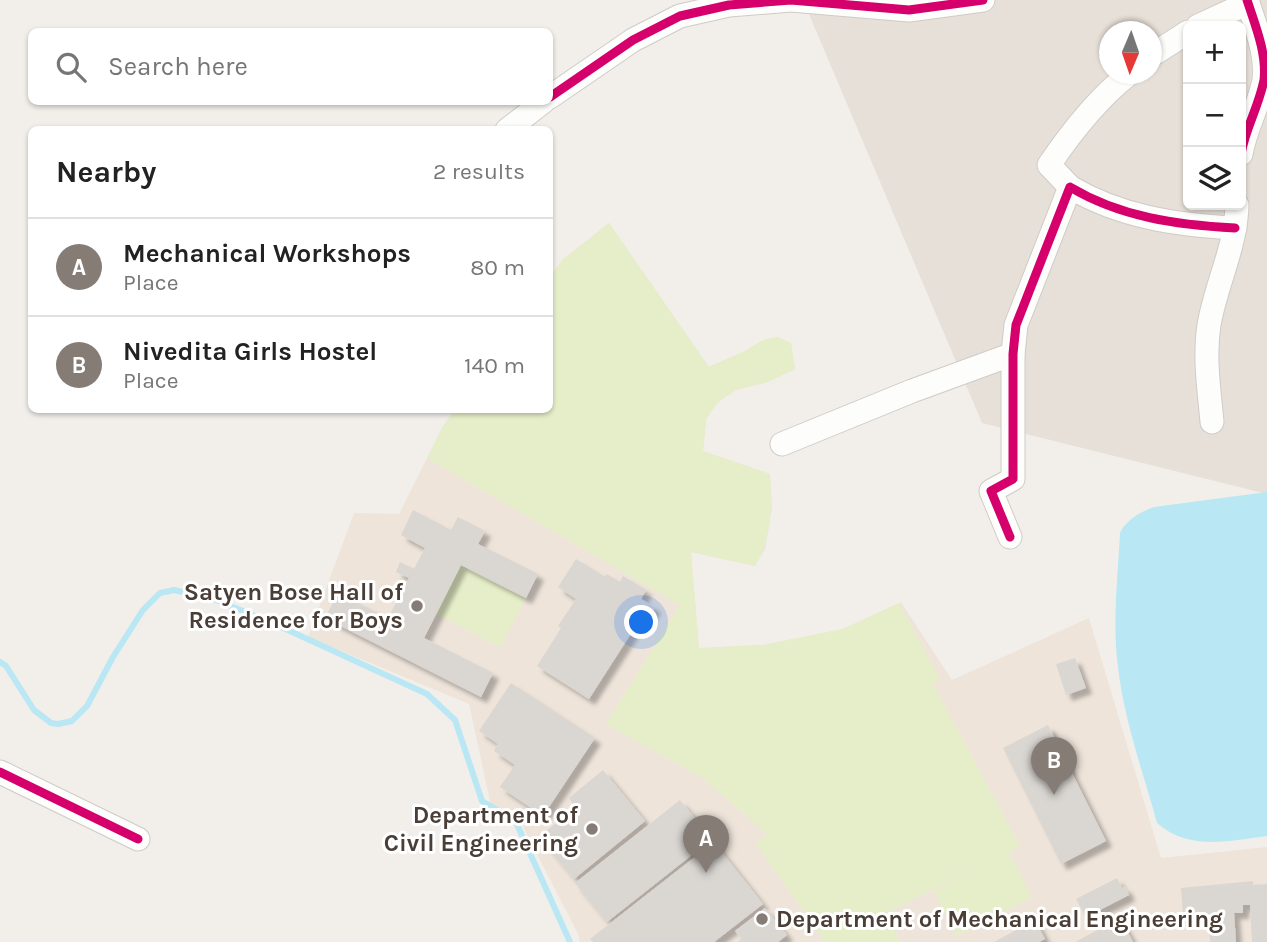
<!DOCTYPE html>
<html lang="en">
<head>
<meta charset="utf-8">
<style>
	body { margin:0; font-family:Karla,sans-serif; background:#f2f2f2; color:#222 }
	.controls { position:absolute; right:21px; top:21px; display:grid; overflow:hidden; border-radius:10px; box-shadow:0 2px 5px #0004 }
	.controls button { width:63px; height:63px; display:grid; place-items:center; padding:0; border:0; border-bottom:2px solid #e0e0e0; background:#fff; color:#222; font:35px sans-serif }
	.compass { position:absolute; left:1099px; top:21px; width:63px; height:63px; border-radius:50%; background:#fff; box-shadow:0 2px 5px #0004; rotate:182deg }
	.you { position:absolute; left:642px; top:623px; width:24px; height:24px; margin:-18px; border:5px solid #fff; border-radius:50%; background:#1a73e8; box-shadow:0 0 0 10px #1a73e833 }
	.badge { display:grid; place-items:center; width:46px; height:46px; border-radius:50%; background:#857c75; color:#fff; font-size:23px; font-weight:700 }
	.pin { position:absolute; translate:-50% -58px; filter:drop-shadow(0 2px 4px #0008) }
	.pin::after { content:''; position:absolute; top:37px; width:24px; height:21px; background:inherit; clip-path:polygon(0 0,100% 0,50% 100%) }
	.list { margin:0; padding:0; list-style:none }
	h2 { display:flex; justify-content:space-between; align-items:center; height:91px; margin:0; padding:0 28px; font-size:30px }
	h2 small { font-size:23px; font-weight:400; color:#767676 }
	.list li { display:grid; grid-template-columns:46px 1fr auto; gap:21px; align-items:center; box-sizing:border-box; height:98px; padding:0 28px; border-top:2px solid #e0e0e0 }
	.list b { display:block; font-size:26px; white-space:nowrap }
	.list p { margin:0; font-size:23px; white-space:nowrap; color:#767676 }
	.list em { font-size:23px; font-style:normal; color:#767676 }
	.icon { flex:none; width:38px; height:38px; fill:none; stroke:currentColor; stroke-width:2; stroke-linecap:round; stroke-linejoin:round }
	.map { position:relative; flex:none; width:1267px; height:942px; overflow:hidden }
	.search { position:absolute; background:#fff; box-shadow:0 2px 5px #0004; left:28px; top:28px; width:525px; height:77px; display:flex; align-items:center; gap:18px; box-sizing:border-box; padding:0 24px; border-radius:10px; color:#767676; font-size:26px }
	.panel { position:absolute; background:#fff; box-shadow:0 2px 5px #0004; left:28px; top:126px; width:525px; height:287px; border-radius:10px }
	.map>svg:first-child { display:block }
</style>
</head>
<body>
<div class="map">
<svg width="1267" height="942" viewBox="0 0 1267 942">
	<defs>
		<filter id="shadow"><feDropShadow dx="6" dy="6" stdDeviation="2" flood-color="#0004"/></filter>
	</defs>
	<rect width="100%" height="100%" fill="#f2efeb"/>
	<path fill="#e7e0d8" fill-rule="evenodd" d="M803 0H1267V494L982 423ZM1188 26H1241V205H1188ZM1110 32H1152V74H1110Z"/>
	<path fill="#eee4da" d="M609 223 709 367 745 351 763 340 777 337 791 343 795 369 768 382 736 390 718 402 706 419 703 451 770 474 772 508 765 549 755 566 691 552 699 648 763 645 843 629 901 602 952 680 1089 618 1161 858 1267 847V942H579V936L515 811 491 806 469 704 308 637 354 513 399 514 443 426 455 410H550V278L562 260Z"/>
	<g fill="#e6eec9">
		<path d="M609 223 709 367 745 351 763 340 777 337 791 343 795 369 768 382 736 390 718 402 706 419 703 451 770 474C772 506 772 537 755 566L691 552 699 648 763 645 843 629 899 603 940 679 933 684 1020 846 1009 852 1032 897 957 936 934 891 974 869 886 913 900 942H825L756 844 767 834 703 778 606 724 680 605 427 458 443 426 455 410H550V278L562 260Z"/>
		<path d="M461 565 526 598 500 647 436 614Z"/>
	</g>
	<path fill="#b9e7f3" d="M1267 492V836C1228 841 1189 851 1157 823 1143 772 1124 720 1118 667 1112 623 1118 576 1120 533 1127 519 1140 512 1154 507Z"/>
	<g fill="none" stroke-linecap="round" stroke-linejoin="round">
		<path stroke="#b9e7f3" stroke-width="6" d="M0 662 6 666 34 710 51 723 58 724 72 721 87 706 113 657 143 610 160 593 174 590 216 600 277 625 427 694 455 720 482 801 515 820 570 942"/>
	</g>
	<g fill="#dad6d2" filter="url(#shadow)">
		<path d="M413 510 451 530 458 517 485 531 478 544 538 574 526 598 461 565 424 638 493 673 481 697 325 618 338 593 388 618 409 578 396 572 400 562 414 569 425 548 401 535Z"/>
		<path d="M576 559 605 577 607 574 620 582 623 576 646 590 641 599 655 607 646 621 641 618 589 699 537 666 561 628 558 626 576 599 558 587Z"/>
		<path d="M1075 658 1086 688 1066 695 1056 664Z"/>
		<path d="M511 683 595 738 543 816 500 787 515 765 494 751 498 744 479 731Z"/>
		<path d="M1048 725 1106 841 1061 864 1003 748Z"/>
		<path d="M603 770 645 821 574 879 539 837 575 807 569 798Z"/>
		<path d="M680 800 712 839 607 922 575 883Z"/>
		<path d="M714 842 763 904 714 942H593L590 939Z"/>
		<path d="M1117 878 1122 888 1125 886 1129 895 1086 917 1076 899Z"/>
		<path d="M1253 881V885L1267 884V942H1252L1250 905H1243V913H1234L1236 942H1210L1208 914 1183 915 1181 888Z"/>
		<path d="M765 908 787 935 778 942H737L742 939 735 931Z"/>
		<path d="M1120 918 1133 942H1075Z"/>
		<path d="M1035 920 1045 939 1039 942H994Z"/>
	</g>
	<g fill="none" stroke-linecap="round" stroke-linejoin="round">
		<g stroke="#cfcbc7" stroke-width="25">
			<g id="street">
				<path d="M1198 26 1248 3"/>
				<path d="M1152 55 1188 32"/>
				<path d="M550 97 633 40 680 16 729 5 791 0 909 10 983 0"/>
				<path d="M507 130 543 102"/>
				<path d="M1241 154C1245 129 1259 106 1264 80 1267 53 1255 25 1247 0"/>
				<path d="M1070 187 1049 165C1072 131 1097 99 1129 74"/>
				<path d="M1212 422C1209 389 1204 357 1209 325 1216 284 1236 247 1237 205"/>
				<path d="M782 444 912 391 1013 354"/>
				<path d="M1010 537 991 491 1013 479V354L1016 325 1070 187C1120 217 1177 225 1235 228"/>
				<path d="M0 772 138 839"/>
			</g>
		</g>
		<use href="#street" stroke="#fdfdfc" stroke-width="23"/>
		<g stroke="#fff" stroke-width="13">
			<g id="cycleway">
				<path d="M550 97 633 40 680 16 729 5 791 0 909 10 983 0"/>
				<path d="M1241 154C1245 129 1259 106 1264 80 1267 53 1255 25 1247 0"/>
				<path d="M1010 537 991 491 1013 479V354L1016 325 1070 187C1120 217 1177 225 1235 228"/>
				<path d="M0 772 138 839"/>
			</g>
		</g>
		<use href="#cycleway" stroke="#d6006c" stroke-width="9"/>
	</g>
	<g fill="#857c75" stroke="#fff" stroke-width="2.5">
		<circle cx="417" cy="606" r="7"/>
		<circle cx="592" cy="829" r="7"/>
		<circle cx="762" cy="919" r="7"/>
	</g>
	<g text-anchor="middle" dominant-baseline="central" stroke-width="6" stroke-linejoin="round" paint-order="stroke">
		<g font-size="24" font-weight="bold" fill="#4a3e36" stroke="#fff" text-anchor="end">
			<text x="403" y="592">Satyen Bose Hall of<tspan x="403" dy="28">Residence for Boys</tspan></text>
			<text x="578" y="815">Department of<tspan x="578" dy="28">Civil Engineering</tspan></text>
			<text x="776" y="919" text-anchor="start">Department of Mechanical Engineering</text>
		</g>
	</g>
</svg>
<div class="controls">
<button>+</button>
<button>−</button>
<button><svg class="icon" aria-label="layers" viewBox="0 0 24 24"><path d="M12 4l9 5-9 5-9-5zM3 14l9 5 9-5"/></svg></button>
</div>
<svg class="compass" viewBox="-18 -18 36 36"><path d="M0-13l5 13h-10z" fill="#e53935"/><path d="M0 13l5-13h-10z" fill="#767676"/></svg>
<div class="you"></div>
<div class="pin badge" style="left:706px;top:873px">A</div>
<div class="pin badge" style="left:1054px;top:795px">B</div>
<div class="search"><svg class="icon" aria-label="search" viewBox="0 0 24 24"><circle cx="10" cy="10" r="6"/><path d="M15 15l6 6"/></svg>Search here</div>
<section class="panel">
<h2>Nearby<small>2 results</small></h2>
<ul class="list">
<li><span class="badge">A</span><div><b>Mechanical Workshops</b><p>Place</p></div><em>80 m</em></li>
<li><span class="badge">B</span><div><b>Nivedita Girls Hostel</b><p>Place</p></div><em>140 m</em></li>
</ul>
</section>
</div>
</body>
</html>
